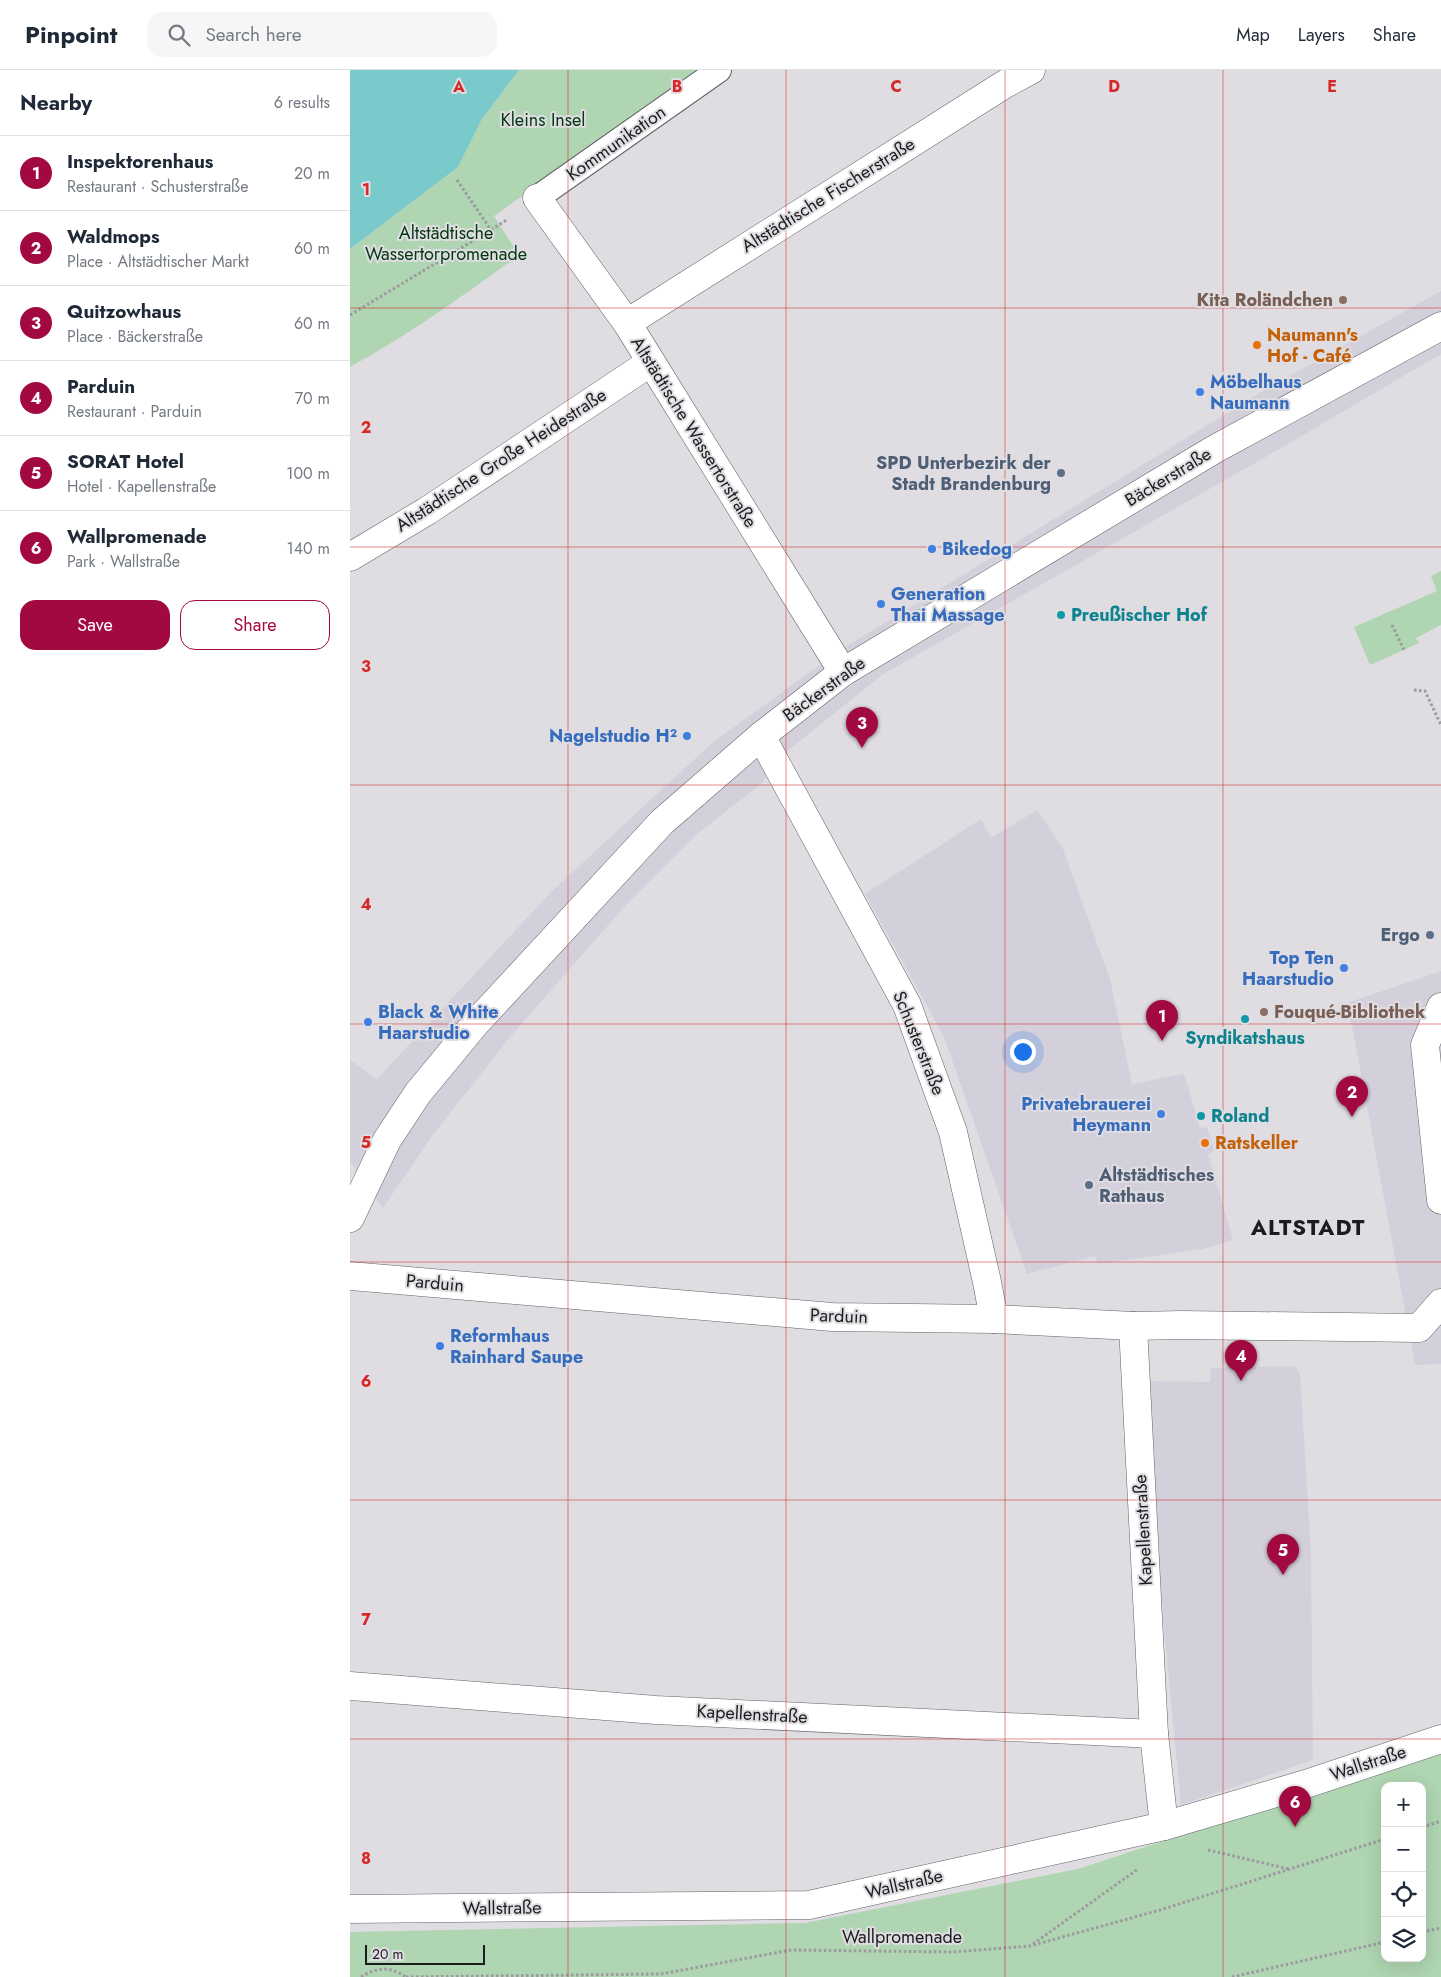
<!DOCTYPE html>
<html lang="en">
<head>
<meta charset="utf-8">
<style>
	body { margin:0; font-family:Jost,sans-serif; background:#f6f6f7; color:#1f2937 }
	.controls { position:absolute; right:15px; bottom:15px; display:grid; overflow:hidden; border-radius:10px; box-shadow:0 5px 20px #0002 }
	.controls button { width:45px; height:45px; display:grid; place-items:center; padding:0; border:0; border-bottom:1px solid #e0e1e3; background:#fff; color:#1f2937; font:25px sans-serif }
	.scale { position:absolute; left:15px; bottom:12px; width:120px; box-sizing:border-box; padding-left:5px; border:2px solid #1c1b1d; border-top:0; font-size:14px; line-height:18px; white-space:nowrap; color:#1c1b1d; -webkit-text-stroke:4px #dfdde1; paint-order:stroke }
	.you { position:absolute; left:672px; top:981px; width:18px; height:18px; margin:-12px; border:4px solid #fff; border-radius:50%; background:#1a73e8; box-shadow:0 0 0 8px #1a73e833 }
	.badge { display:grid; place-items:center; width:32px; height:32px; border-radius:50%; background:#a30941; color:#fff; font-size:16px; font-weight:700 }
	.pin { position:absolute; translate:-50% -41px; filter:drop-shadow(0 1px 2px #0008) }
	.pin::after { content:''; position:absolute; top:26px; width:18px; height:15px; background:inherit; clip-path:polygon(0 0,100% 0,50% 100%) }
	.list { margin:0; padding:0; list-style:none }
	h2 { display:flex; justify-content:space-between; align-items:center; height:65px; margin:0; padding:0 20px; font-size:21px }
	h2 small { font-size:16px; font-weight:400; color:#747a83 }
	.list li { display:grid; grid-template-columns:32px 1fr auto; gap:15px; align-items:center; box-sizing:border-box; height:75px; padding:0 20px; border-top:1px solid #e0e1e3 }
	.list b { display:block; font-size:19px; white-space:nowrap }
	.list p { margin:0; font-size:16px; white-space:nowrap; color:#747a83 }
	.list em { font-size:16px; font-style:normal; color:#747a83 }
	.actions { display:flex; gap:10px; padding:15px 20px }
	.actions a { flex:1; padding:11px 0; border:1px solid #a30941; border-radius:15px; text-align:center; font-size:18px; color:#a30941 }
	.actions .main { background:#a30941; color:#fff }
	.icon { flex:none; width:28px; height:28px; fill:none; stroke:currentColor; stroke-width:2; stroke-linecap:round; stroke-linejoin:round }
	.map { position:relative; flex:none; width:1091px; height:1907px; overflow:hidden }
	header { display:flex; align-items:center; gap:30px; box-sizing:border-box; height:70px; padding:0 25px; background:#fff; border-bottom:1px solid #e0e1e3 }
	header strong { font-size:24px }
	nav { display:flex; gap:28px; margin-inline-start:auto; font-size:18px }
	.search { width:350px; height:45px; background:#f6f6f7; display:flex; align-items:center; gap:12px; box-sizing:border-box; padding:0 18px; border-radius:15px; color:#747a83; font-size:19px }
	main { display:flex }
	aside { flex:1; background:#fff }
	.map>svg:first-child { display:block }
</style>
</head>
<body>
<header>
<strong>Pinpoint</strong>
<div class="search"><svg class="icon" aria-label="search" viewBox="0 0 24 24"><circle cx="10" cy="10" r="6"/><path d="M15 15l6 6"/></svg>Search here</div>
<nav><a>Map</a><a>Layers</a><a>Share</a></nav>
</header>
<main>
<aside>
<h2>Nearby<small>6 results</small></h2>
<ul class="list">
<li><span class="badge">1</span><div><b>Inspektorenhaus</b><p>Restaurant · Schusterstraße</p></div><em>20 m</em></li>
<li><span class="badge">2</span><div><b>Waldmops</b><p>Place · Altstädtischer Markt</p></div><em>60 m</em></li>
<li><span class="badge">3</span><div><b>Quitzowhaus</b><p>Place · Bäckerstraße</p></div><em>60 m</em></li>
<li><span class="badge">4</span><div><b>Parduin</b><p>Restaurant · Parduin</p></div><em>70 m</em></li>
<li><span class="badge">5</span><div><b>SORAT Hotel</b><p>Hotel · Kapellenstraße</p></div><em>100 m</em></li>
<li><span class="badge">6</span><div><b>Wallpromenade</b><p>Park · Wallstraße</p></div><em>140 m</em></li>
</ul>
<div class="actions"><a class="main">Save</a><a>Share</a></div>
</aside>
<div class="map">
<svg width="1091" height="1907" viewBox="0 0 1091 1907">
	<rect width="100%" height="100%" fill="#dfdde1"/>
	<g fill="#d4d0db">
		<path d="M1091 221V284L914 388 532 605 435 683 410 715 347 764 276 835 160 967 82 1066 33 1138 0 1091V990L27 1009 201 822 363 672 492 579 913 321Z"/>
		<path d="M687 740 713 779 760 909 782 1014 834 1004 850 1058 857 1057 864 1081 858 1084 883 1170 853 1179 748 1194 745 1186 677 1204 594 967 515 824 631 749 641 768Z"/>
		<path d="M1091 901V1294L1065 1295 1002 956 994 934Z"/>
		<path d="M945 1296 950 1304 961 1482 963 1690 831 1735 800 1413 797 1311 860 1312 861 1298Z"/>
	</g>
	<g fill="#afd5b2" fill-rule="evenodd">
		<path d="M169 0H349L144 146 169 185C114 225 59 265 0 297V179L108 97 132 49Z"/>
		<path d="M1091 501V555L1066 568 1069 573 1020 595 1004 557 1087 521 1081 506Z"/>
		<path d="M1091 1680V1907H0V1862L455 1853 728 1799ZM1035 1716H1072V1888H1035Z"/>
	</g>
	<path fill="#7ac9cb" d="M0 0H169L132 49 108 97 0 179Z"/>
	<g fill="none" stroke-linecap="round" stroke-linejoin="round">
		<g stroke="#636265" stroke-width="26">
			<path id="lane" d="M187 128 369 0"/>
		</g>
		<g stroke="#636265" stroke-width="29">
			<g id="street">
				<path d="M187 128 277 253 493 602"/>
				<path d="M277 253 655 14 681 0"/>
				<path d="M0 487 77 441 301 292"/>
				<path d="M411 666 557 935 603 1062 637 1212 644 1249"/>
				<path d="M0 1148 37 1070 68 1023 125 954 312 752 411 666 493 602 865 379 1091 256"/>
				<path d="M783 1256 804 1664 814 1756"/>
				<path d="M0 1616 306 1640 804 1664"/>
				<path d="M0 1839 459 1835 814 1756 956 1714 1091 1669"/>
			</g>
		</g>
		<g stroke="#636265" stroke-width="29">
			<g id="secondary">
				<path d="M1091 937 1075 975 1091 1130"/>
				<path d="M0 1206 482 1247 644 1249 783 1256 832 1255 1069 1258 1091 1233"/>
			</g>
		</g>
		<g stroke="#9c9a9e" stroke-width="3" stroke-dasharray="2.5 2.5" stroke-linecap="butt">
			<path d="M107 110 141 160"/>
			<path d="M0 245 141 160 158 149"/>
			<path d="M1042 555 1054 580"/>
			<path d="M1064 620 1075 621 1091 655"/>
			<path d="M1072 1757 1091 1751"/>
			<path d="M858 1780 939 1799"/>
			<path d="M1072 1862 1091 1858"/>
			<path d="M683 1874 788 1799"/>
			<path d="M11 1907C27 1897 40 1896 56 1907"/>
			<path d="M56 1907 311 1904 441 1880 602 1882 680 1876 810 1840 1035 1769"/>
			<path d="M882 1907 1035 1872"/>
		</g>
		<use href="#lane" stroke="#fff" stroke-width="24"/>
		<use href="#street" stroke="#fff" stroke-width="28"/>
		<use href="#secondary" stroke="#fff" stroke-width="28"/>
	</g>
	<path fill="none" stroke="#d62828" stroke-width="1" stroke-opacity="0.55" d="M218 0V1907M436 0V1907M655 0V1907M873 0V1907M0 238H1091M0 477H1091M0 715H1091M0 954H1091M0 1192H1091M0 1430H1091M0 1669H1091"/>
	<g fill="#8d6e63" stroke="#dfdde1" stroke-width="2">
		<circle cx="993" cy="230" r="5"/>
		<circle cx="914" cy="942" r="5"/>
	</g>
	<g fill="#e8710a" stroke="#dfdde1" stroke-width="2">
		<circle cx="907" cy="275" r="5"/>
		<circle cx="855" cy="1073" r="5"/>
	</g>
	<g fill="#3f7fe0" stroke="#dfdde1" stroke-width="2">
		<circle cx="850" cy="322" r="5"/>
		<circle cx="582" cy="479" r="5"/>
		<circle cx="531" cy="534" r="5"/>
		<circle cx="337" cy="666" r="5"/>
		<circle cx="994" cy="898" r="5"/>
		<circle cx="18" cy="952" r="5"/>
		<circle cx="811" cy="1044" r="5"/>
		<circle cx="90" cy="1276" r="5"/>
	</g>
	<g fill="#5c6f8a" stroke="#dfdde1" stroke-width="2">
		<circle cx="711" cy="403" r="5"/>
		<circle cx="1080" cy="865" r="5"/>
		<circle cx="739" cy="1115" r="5"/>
	</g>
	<g fill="#0f9aa8" stroke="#dfdde1" stroke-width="2">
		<circle cx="711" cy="545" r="5"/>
		<circle cx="895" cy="949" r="5"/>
		<circle cx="851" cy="1046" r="5"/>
	</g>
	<g text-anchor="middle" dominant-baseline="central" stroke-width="4" stroke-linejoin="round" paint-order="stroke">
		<g font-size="18" fill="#01370f" stroke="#dfdde1">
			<text x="193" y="50">Kleins Insel</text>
			<text x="96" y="163">Altstädtische<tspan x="96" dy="21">Wassertorpromenade</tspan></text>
		</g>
		<g font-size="18" fill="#1c1b1d" stroke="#dfdde1">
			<text transform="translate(266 73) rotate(-35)">Kommunikation</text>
			<text transform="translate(478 125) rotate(-32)">Altstädtische Fischerstraße</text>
			<text transform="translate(344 362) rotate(58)">Altstädtische Wassertorstraße</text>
			<text transform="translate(151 390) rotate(-33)">Altstädtische Große Heidestraße</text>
			<text transform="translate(818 407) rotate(-31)">Bäckerstraße</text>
			<text transform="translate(474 619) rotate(-36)">Bäckerstraße</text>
			<text transform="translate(569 973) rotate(68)">Schusterstraße</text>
			<text transform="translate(85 1213) rotate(5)">Parduin</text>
			<text transform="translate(489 1246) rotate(2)">Parduin</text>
			<text transform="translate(793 1460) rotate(-93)">Kapellenstraße</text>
			<text transform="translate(402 1644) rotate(3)">Kapellenstraße</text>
			<text transform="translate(1018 1693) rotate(-18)">Wallstraße</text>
			<text transform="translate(554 1814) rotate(-13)">Wallstraße</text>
			<text transform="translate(152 1838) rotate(-1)">Wallstraße</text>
			<text x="552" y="1867">Wallpromenade</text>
		</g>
		<g font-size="18" font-weight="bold" fill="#785e54" stroke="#dfdde1" text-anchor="end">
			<text x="983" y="230">Kita Roländchen</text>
			<text x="924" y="942" text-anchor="start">Fouqué-Bibliothek</text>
		</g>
		<g font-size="18" font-weight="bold" fill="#c56008" stroke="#dfdde1" text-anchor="start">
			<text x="917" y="265">Naumann's<tspan x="917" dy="21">Hof - Café</tspan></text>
			<text x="865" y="1073">Ratskeller</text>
		</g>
		<g font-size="18" font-weight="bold" fill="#366cbe" stroke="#dfdde1" text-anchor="start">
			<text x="860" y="312">Möbelhaus<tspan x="860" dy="21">Naumann</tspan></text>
			<text x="592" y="479">Bikedog</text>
			<text x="541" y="524">Generation<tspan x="541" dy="21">Thai Massage</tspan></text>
			<text x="327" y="666" text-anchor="end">Nagelstudio H²</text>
			<text x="984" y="888" text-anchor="end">Top Ten<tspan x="984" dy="21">Haarstudio</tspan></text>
			<text x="28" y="942">Black &amp; White<tspan x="28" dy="21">Haarstudio</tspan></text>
			<text x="801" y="1034" text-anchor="end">Privatebrauerei<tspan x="801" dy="21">Heymann</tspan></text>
			<text x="100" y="1266">Reformhaus<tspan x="100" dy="21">Rainhard Saupe</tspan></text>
		</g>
		<g font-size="18" font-weight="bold" fill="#4e5e75" stroke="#dfdde1" text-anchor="end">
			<text x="701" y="393">SPD Unterbezirk der<tspan x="701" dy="21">Stadt Brandenburg</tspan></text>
			<text x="1070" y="865">Ergo</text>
			<text x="749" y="1105" text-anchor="start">Altstädtisches<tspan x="749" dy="21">Rathaus</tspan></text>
		</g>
		<g font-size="18" font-weight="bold" fill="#0d838f" stroke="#dfdde1" text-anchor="start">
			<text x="721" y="545">Preußischer Hof</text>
			<text x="895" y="968" text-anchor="middle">Syndikatshaus</text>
			<text x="861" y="1046">Roland</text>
		</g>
		<g font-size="22" font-weight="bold" letter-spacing="1" fill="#1c1b1d" stroke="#dfdde1">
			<text x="958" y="1157">ALTSTADT</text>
		</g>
	</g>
	<g font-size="16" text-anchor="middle" font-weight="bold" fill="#d62828" stroke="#dfdde1" stroke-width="4" stroke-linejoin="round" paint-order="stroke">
		<text x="109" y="22">A</text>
		<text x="327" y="22">B</text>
		<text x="546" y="22">C</text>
		<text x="764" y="22">D</text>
		<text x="982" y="22">E</text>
		<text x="16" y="125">1</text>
		<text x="16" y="363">2</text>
		<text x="16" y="602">3</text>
		<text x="16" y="840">4</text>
		<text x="16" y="1078">5</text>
		<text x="16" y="1317">6</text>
		<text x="16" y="1555">7</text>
		<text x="16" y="1794">8</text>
	</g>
</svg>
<div class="controls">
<button>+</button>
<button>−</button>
<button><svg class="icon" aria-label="locate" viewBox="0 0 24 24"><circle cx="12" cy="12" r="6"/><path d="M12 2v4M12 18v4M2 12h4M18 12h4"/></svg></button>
<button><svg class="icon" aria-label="layers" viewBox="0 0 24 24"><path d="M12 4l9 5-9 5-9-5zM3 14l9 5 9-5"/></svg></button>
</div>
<div class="scale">20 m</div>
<div class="you"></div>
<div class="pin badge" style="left:812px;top:971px">1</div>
<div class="pin badge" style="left:1002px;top:1047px">2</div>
<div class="pin badge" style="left:512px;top:678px">3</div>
<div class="pin badge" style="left:891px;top:1311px">4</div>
<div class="pin badge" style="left:933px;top:1505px">5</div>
<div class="pin badge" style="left:945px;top:1757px">6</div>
</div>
</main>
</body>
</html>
